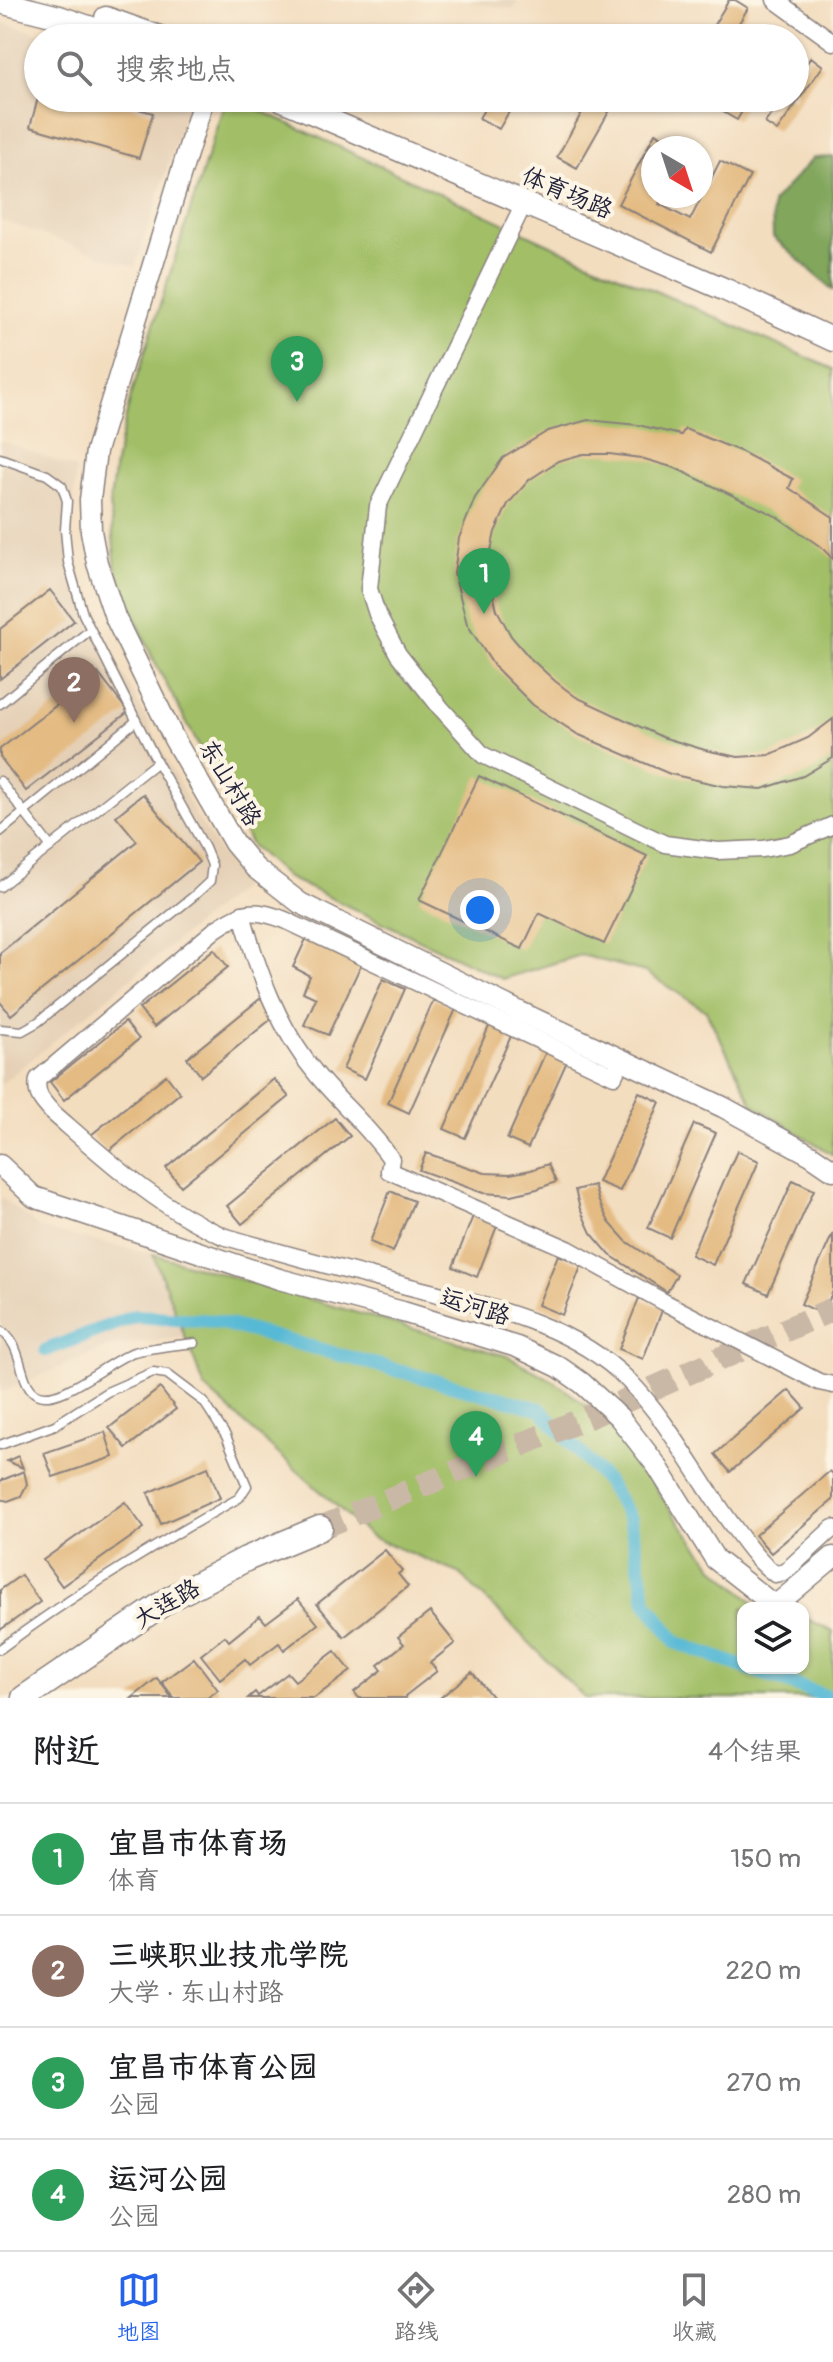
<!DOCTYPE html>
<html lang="zh">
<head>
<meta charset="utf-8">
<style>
	body { margin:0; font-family:Pangolin,"LXGW WenKai TC",sans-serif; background:#f2f2f2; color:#202124 }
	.controls { position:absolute; right:24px; bottom:24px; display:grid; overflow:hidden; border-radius:16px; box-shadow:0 2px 6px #0004 }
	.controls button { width:72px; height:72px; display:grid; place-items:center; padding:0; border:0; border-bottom:2px solid #e0e0e0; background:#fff; color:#202124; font:40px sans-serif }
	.compass { position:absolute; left:641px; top:136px; width:72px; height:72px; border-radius:50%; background:#fff; box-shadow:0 2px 6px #0004; rotate:141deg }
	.you { position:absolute; left:480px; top:910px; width:28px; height:28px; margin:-20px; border:6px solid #fff; border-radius:50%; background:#1a73e8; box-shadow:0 0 0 12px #1a73e833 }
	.badge { display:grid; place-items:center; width:52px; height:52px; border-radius:50%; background:#2563eb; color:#fff; font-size:26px; font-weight:700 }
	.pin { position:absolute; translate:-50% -66px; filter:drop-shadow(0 2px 4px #0008) }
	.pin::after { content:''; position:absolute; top:42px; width:28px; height:24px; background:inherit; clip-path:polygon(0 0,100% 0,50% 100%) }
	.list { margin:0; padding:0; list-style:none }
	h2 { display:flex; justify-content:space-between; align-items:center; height:104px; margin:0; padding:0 32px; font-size:34px }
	h2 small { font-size:26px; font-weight:400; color:#757577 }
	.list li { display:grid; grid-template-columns:52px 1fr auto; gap:24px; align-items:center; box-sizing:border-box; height:112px; padding:0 32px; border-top:2px solid #e0e0e0 }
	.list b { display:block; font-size:30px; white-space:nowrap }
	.list p { margin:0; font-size:26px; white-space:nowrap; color:#757577 }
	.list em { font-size:26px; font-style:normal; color:#757577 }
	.icon { flex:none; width:44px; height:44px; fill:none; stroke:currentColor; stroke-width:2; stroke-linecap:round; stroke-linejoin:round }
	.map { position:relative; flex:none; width:833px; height:1698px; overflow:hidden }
	.search { position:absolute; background:#fff; box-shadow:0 2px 6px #0004; left:24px; right:24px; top:24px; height:88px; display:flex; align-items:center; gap:20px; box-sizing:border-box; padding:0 28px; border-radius:44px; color:#757577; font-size:30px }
	.sheet { height:552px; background:#fff }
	nav { display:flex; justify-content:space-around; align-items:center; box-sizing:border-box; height:112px; border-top:2px solid #e0e0e0; background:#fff; font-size:22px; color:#757577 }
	nav a { display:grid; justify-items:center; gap:4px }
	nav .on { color:#2563eb }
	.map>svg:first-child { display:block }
</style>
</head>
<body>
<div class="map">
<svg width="833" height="1698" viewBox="0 0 833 1698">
	<rect width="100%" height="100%" fill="#fcf5e5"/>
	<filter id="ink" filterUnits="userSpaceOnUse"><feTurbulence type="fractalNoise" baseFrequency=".0125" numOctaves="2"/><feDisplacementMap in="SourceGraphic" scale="16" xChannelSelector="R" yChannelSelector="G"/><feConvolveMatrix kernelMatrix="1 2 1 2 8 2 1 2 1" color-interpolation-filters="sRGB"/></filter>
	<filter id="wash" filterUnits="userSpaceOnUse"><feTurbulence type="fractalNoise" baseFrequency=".006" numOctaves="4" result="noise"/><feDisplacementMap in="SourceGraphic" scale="32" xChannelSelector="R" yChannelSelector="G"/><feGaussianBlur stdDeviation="1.8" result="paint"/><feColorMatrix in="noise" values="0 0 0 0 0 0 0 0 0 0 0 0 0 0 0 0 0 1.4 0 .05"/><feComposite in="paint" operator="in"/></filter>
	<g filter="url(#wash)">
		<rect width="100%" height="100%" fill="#f3ddbf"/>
		<g fill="#e5d0b6">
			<path d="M457 0H519L514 9Z"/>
			<path d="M0 22 55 38H38V98H190L135 267 0 220Z"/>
			<path d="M0 440 76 469 71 531 84 590 101 631 196 816 220 852 247 883 0 1085Z"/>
			<path d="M0 1196 41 1229 153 1254 185 1337 110 1346 0 1393Z"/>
		</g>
		<g fill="#a2bf67" stroke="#627051" stroke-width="2">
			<path d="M226 98H234L553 246 833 369V1155L753 1104 706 1011 645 972 581 955 502 979 286 877 251 845 152 657 116 571 110 502 115 463 131 396Z"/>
			<path d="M153 1254 507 1356 554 1381 607 1421 636 1458 669 1508 714 1567 761 1608H743V1668H803V1617L833 1631V1698H585L459 1573 371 1537 205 1388Z"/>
		</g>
		<path fill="#81a65c" stroke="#52644c" stroke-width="2" d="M833 157V290L773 237 772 203 813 158Z"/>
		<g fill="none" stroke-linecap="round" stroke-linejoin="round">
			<g stroke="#56b9d5" stroke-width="14">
				<path d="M46 1350 135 1316 214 1321 540 1409 607 1482 630 1519 646 1602 677 1643 743 1667"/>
				<path d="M747 1668 831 1698"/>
			</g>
		</g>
		<g id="blocks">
			<g fill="#e4bb83">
				<path d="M729 0H735L748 8 730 38H706Z"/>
				<path d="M767 27 786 38H760Z"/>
				<path d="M811 57 823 66 777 131 765 123 782 98H795V80Z"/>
				<path d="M38 98H99L153 113 139 158 30 127Z"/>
				<path d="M491 98H517L499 129 479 118Z"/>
				<path d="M590 98H605L614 103 577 168 557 157Z"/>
				<path d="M699 98H750L737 120Z"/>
				<path d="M655 133 685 148H653V196H663L659 204 690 220 720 161 750 176 711 252 618 204Z"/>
				<path d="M588 420 638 425 681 435 685 429 742 452 793 479 789 488 833 517V559L821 547 776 516 675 468 641 458 609 454H583L558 461 529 480 508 504 495 532 489 560 491 586 497 610 511 636 529 657 555 681 576 697 662 737 705 750 738 757 769 755 808 738 833 719V758L803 776 762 789 723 786 670 774 577 734 533 705 494 666 467 624 454 573 459 538 475 498 503 458 548 431Z"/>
				<path d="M50 590 74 621 0 679V629Z"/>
				<path d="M98 673 128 712 26 791 0 757V749Z"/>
				<path d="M479 776 647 856 604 944 539 913 522 949 419 900Z"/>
				<path d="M143 794 199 862 11 1015 0 1002V953L137 841 116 816Z"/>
				<path d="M306 939 361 965 328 1035 304 1025 316 998 303 992 310 976 293 967Z"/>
				<path d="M214 949 228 967 154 1027 139 1009Z"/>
				<path d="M383 979 405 989 365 1079 343 1069Z"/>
				<path d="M261 998 275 1016 201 1076 187 1058Z"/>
				<path d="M434 999 456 1009 409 1113 388 1103Z"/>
				<path d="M125 1022 139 1039 64 1100 50 1082Z"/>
				<path d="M490 1024 512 1034 465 1138 444 1129Z"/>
				<path d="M547 1049 568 1059 528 1148 507 1139Z"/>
				<path d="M166 1075 180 1093 106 1153 91 1135Z"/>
				<path d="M274 1079 289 1097 181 1186 166 1168Z"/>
				<path d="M639 1092 660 1102 620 1191 598 1182Z"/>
				<path d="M335 1118 350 1136 242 1224 227 1206Z"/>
				<path d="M694 1124 716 1133 670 1238 648 1228Z"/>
				<path d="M737 1151 759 1161 713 1265 691 1255Z"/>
				<path d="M426 1153 485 1173 510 1174 531 1170 548 1164 556 1182 537 1189 512 1195 483 1193 419 1170Z"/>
				<path d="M793 1180 814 1190 768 1294 746 1284Z"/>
				<path d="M594 1185 599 1202 609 1222 626 1241 677 1275 667 1292 610 1255 591 1233 580 1209 575 1190Z"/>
				<path d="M390 1191 414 1201 393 1252 370 1242Z"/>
				<path d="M473 1216 497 1226 477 1277 453 1267Z"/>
				<path d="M833 1233V1291L823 1314 801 1304Z"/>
				<path d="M558 1255 582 1264 562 1315 538 1305Z"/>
				<path d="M639 1298 663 1308 643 1359 619 1349Z"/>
				<path d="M160 1388 176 1409 126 1448 109 1428Z"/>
				<path d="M789 1390 805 1408 730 1472 715 1454Z"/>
				<path d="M105 1432 113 1457 53 1477 44 1453Z"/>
				<path d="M18 1456 23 1468 7 1461Z"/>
				<path d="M208 1467 220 1498 161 1524 148 1493Z"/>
				<path d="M24 1471 27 1484 21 1496 8 1501 0 1499V1481Z"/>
				<path d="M830 1471 833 1474V1500L771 1553 755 1535Z"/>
				<path d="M125 1502 144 1528 62 1586 43 1560Z"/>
				<path d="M385 1550 402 1571 398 1574 408 1586 344 1637 317 1604Z"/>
				<path d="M21 1575 40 1602 0 1630V1590Z"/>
				<path d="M298 1599 318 1624 284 1650 279 1643 250 1665 245 1659 220 1679 201 1655 225 1636 229 1641 260 1616 266 1623Z"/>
				<path d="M430 1612 455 1643 430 1663 437 1671 405 1696 406 1698H359L354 1692 382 1670 378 1665 404 1644 398 1637Z"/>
				<path d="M335 1651 351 1671 314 1698H248L255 1692 258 1696 288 1673 295 1681Z"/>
				<path d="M194 1658 218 1690 207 1698H174L162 1682Z"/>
				<path d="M472 1672 493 1698H440Z"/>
				<path d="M157 1678 172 1698H132Z"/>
			</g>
		</g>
	</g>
	<g filter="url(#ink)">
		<use href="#blocks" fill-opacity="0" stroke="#8a807d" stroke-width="2"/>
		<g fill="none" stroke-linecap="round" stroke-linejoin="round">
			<path stroke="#c9b8a5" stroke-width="24" stroke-dasharray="24 12" stroke-linecap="butt" d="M320 1528 593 1415 833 1309"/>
			<g stroke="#8a807d" stroke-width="11">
				<g id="service">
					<path d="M0 458 47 475 62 486 67 501 65 530 68 562 83 614 157 762 205 848 212 865 210 881 195 895 38 1022 22 1031 0 1029"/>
					<path d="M0 704 90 630"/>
					<path d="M0 781 51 847"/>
					<path d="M0 832 136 721"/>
					<path d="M0 887 157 762"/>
					<path d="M0 1330C24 1345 18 1381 35 1393 57 1409 110 1359 134 1352 154 1347 175 1345 195 1343"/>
					<path d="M0 1445 55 1425 107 1392 153 1372 167 1374 204 1402 226 1436 247 1486 239 1498C156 1544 76 1593 0 1649"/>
				</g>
			</g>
			<g stroke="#8a807d" stroke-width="19">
				<g id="minor">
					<path d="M775 0 833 42"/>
					<path d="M524 203 378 506 369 589 377 614 398 654 440 707 483 755 665 844 718 851 763 849 790 844 833 825"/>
					<path d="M242 914C258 972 278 1028 317 1075 341 1104 370 1128 391 1159L389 1171 568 1249 664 1302 819 1382 833 1385"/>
					<path d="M622 1059 614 1076 285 920C252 908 245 910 216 929L38 1079C35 1094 42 1101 52 1112 105 1158 157 1207 223 1236 281 1253 340 1269 399 1284 478 1305 568 1320 628 1380 670 1422 701 1485 738 1533 749 1548 760 1563 775 1574L785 1572 833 1528"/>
				</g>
			</g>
			<g stroke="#8a807d" stroke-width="23">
				<g id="tertiary">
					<path d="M204 98 96 451 90 500 91 531 97 563 115 617 174 739 234 843 255 868 300 903 520 1012 723 1107 811 1155 833 1170"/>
					<path d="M0 1165 34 1197 279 1279 403 1312 517 1347 559 1367 582 1383 619 1417 657 1466 715 1559 775 1606 833 1557"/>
				</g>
			</g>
			<g stroke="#8a807d" stroke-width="25">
				<g id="secondary">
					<path d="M0 2 59 17 121 38"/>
					<path d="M106 18 162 38"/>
					<path d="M278 98 726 290 833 340"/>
				</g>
			</g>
			<g stroke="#8a807d" stroke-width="27">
				<path id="primary" d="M24 1698 171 1598 246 1559 320 1528"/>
			</g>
			<use href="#service" stroke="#fff" stroke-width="8"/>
			<use href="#minor" stroke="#fff" stroke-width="16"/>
			<use href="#tertiary" stroke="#fff" stroke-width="20"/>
			<use href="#secondary" stroke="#fff" stroke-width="22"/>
			<use href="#primary" stroke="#fff" stroke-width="24"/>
		</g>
	</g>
	<g text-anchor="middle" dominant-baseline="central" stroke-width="8" stroke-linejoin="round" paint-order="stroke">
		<g font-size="24" fill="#22223b" stroke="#fcf5e5">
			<text transform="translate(567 193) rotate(23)">体育场路</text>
			<text transform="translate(230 783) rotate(59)">东山村路</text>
			<text transform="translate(475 1307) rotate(17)">运河路</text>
			<text transform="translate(167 1604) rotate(-31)">大连路</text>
		</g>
	</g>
</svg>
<div class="controls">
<button><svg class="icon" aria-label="layers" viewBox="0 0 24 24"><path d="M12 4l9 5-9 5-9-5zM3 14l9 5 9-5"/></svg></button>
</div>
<svg class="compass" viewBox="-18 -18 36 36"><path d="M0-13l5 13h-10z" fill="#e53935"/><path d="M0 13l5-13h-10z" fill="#757577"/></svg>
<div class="you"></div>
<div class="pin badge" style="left:484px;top:614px;background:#2e9e5b">1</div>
<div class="pin badge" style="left:74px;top:723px;background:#8d6e63">2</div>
<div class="pin badge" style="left:297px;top:402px;background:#2e9e5b">3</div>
<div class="pin badge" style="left:476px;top:1477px;background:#2e9e5b">4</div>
<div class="search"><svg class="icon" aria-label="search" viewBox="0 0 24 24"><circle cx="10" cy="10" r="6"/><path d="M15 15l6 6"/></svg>搜索地点</div>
</div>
<section class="sheet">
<h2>附近<small>4个结果</small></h2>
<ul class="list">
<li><span class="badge" style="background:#2e9e5b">1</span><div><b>宜昌市体育场</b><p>体育</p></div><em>150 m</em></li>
<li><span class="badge" style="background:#8d6e63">2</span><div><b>三峡职业技术学院</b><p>大学 · 东山村路</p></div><em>220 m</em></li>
<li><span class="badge" style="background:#2e9e5b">3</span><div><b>宜昌市体育公园</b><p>公园</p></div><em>270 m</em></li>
<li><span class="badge" style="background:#2e9e5b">4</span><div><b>运河公园</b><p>公园</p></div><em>280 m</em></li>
</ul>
</section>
<nav>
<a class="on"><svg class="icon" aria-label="map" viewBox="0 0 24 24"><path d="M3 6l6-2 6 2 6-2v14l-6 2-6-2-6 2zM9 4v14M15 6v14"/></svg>地图</a>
<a><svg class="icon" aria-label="directions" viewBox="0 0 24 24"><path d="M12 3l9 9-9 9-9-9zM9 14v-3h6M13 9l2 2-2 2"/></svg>路线</a>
<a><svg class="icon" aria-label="saved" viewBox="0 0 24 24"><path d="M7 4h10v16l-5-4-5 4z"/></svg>收藏</a>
</nav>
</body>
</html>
